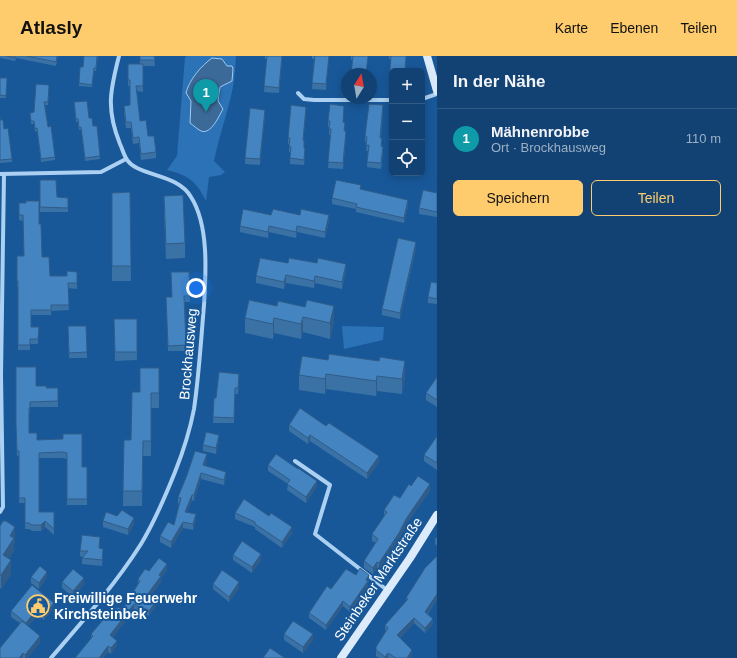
<!DOCTYPE html>
<html lang="de">
<head>
<meta charset="utf-8">
<style>
	body { margin:0; font-family:Helvetica,sans-serif; background:#1b4978; color:#f1f3f6 }
	.controls { position:absolute; right:12px; top:12px; display:grid; overflow:hidden; border-radius:6px; box-shadow:0 2px 10px #0003 }
	.controls button { width:36px; height:36px; display:grid; place-items:center; padding:0; border:0; border-bottom:1px solid #315b85; background:#124273; color:#f1f3f6; font:20px sans-serif }
	.compass { position:absolute; left:341px; top:12px; width:36px; height:36px; border-radius:50%; background:#124273; box-shadow:0 2px 10px #0003; rotate:11deg }
	.you { position:absolute; left:196px; top:232px; width:14px; height:14px; margin:-10px; border:3px solid #fff; border-radius:50%; background:#1a73e8; box-shadow:0 0 0 6px #1a73e833 }
	.badge { display:grid; place-items:center; width:26px; height:26px; border-radius:50%; background:#ffcc6d; color:#fff; font-size:13px; font-weight:700 }
	.pin { position:absolute; translate:-50% -33px; filter:drop-shadow(0 1px 2px #0008) }
	.pin::after { content:''; position:absolute; top:21px; width:14px; height:12px; background:inherit; clip-path:polygon(0 0,100% 0,50% 100%) }
	.list { margin:0; padding:0; list-style:none }
	h2 { display:flex; justify-content:space-between; align-items:center; height:52px; margin:0; padding:0 16px; font-size:17px }
	h2 small { font-size:13px; font-weight:400; color:#9cb0c4 }
	.list li { display:grid; grid-template-columns:26px 1fr auto; gap:12px; align-items:center; box-sizing:border-box; height:60px; padding:0 16px; border-top:1px solid #315b85 }
	.list b { display:block; font-size:15px; white-space:nowrap }
	.list p { margin:0; font-size:13px; white-space:nowrap; color:#9cb0c4 }
	.list em { font-size:13px; font-style:normal; color:#9cb0c4 }
	.actions { display:flex; gap:8px; padding:12px 16px }
	.actions a { flex:1; padding:9px 0; border:1px solid #ffcc6d; border-radius:6px; text-align:center; font-size:14px; color:#ffcc6d }
	.actions .main { background:#ffcc6d; color:#111 }
	.icon { flex:none; width:22px; height:22px; fill:none; stroke:currentColor; stroke-width:2; stroke-linecap:round; stroke-linejoin:round }
	.map { position:relative; flex:none; width:437px; height:602px; overflow:hidden }
	header { display:flex; align-items:center; gap:24px; box-sizing:border-box; height:56px; padding:0 20px; background:#ffcc6d; color:#111 }
	header strong { font-size:19px }
	nav { display:flex; gap:22px; margin-inline-start:auto; font-size:14px }
	main { display:flex }
	aside { flex:1; background:#124273 }
	.map>svg:first-child { display:block }
</style>
</head>
<body>
<header>
<strong>Atlasly</strong>
<nav><a>Karte</a><a>Ebenen</a><a>Teilen</a></nav>
</header>
<main>
<div class="map">
<svg width="437" height="602" viewBox="0 0 437 602">
	<rect width="100%" height="100%" fill="#185899"/>
	<g fill="#2b72b6" fill-rule="evenodd">
		<path d="M187 0H236C235 10 235 21 233 31 228 56 219 80 214 105L225 116 221 119 209 121 206 145C197 126 188 119 167 114L177 100 185 1ZM205 7 220 31 218 45 223 53 210 73 190 67 191 45 188 29Z"/>
		<path d="M342 270 384 271 383 284 344 293Z"/>
	</g>
	<path fill="#3c6a98" stroke="#9fccf4" d="M212 2 222 3 227 10H232L233 13 232 25 220 31 218 45 223 53C219 60 211 79 201 75 197 73 193 69 190 67L191 45 186 37C189 24 201 10 212 2Z"/>
	<g fill="none" stroke-linecap="round" stroke-linejoin="round">
		<g stroke="#acd0f1" stroke-width="4">
			<path d="M298 37 304 43 314 44H392"/>
			<path d="M422 43 437 38"/>
			<path d="M0 118 101 116 126 103"/>
			<path d="M295 405 330 429 315 478 387 534"/>
			<path d="M0 456 3 451 1 319 4 118"/>
			<path d="M51 602C82 566 115 529 141 488 155 465 165 441 175 416 183 396 190 374 194 353 199 319 201 284 204 249 206 217 209 169 191 141 180 122 155 121 137 112 125 106 125 99 120 88 106 53 110 35 119 0"/>
		</g>
		<g stroke="#dbebfc" stroke-width="8">
			<path d="M427 0 437 35"/>
			<path d="M341 602 410 502 437 459"/>
		</g>
	</g>
	<g fill="#3a72a6">
		<path d="M0 0H58L56 10 16 2 15 5 0 2Z"/>
		<path d="M98 0 96 15H94L92 31 79 30V27L83 11Z"/>
		<path d="M140 0H154L155 10H143V36L137 35 140 65 156 96V102L141 104 139 87 133 88 131 72H126L124 56V50L130 49V30H128V8H140Z"/>
		<path d="M265 0H282L279 37 264 36 267 3H265Z"/>
		<path d="M312 0H329L326 34 312 33 314 3H312Z"/>
		<path d="M351 0H368V5L351 4Z"/>
		<path d="M389 0H406V15H392V33H389L391 3H389Z"/>
		<path d="M0 22H7L6 42H0Z"/>
		<path d="M49 29 48 49H45L48 71 55 101V104L41 106 37 75 35 76 34 68H31L30 57 34 56Z"/>
		<path d="M74 46 89 62 93 70 100 100V103L85 105 81 74H79L78 66H76Z"/>
		<path d="M383 55 381 82 382 90 383 96 381 113 367 111 368 95H366L367 86H365V80Z"/>
		<path d="M344 56 343 66 346 81 343 113 328 112 331 79H329V71H328V65Z"/>
		<path d="M306 57 303 84 305 98 304 109 290 108V96H289V88H288V82Z"/>
		<path d="M265 59 260 109 245 108V102Z"/>
		<path d="M0 60V64L4 73 12 103V106L0 107Z"/>
		<path d="M40 124 57 141 68 142V156H40Z"/>
		<path d="M361 133 408 150 404 167 356 156V153L332 148V142Z"/>
		<path d="M130 136 131 225H112V137Z"/>
		<path d="M437 137V161L419 158V152Z"/>
		<path d="M164 140 185 187V202L166 203 164 155Z"/>
		<path d="M19 147 39 168 42 201 50 220H67L77 216V233L68 232 69 254 51 255V259H31V271H39L38 288H30V294H18V231H17V200H24L23 165 19 164Z"/>
		<path d="M271 159 329 165 325 182 297 176 296 182 269 176 268 182 240 176V170Z"/>
		<path d="M416 192 400 263 382 259V253Z"/>
		<path d="M288 207 346 215 342 233 315 227 314 232 286 227 284 233 256 227V220Z"/>
		<path d="M189 216 190 246H185L186 295H168L166 241H172Z"/>
		<path d="M437 227V248L428 247V241Z"/>
		<path d="M249 244 334 265 330 283 303 276 301 283 274 277 273 283 245 277V262Z"/>
		<path d="M114 263H137V304L115 305Z"/>
		<path d="M68 270H86L87 302H69Z"/>
		<path d="M302 300 405 320 402 338 377 335 376 340 326 333 325 338 299 334V319Z"/>
		<path d="M159 312V352H151V400H143L142 450H123L124 384H131Z"/>
		<path d="M437 321V351L426 344V337Z"/>
		<path d="M239 324 238 338H235L234 367H213L214 342H216Z"/>
		<path d="M36 330 46 332H58V351H30V357H29V377L37 384 63 383 82 411H87V449H67V403L63 402H39V456H54V479L45 471 41 475H32L29 473H25V447H19V400H17L16 374Z"/>
		<path d="M289 369 379 406 367 423 310 385 308 388 289 375Z"/>
		<path d="M437 380V414L424 405V399Z"/>
		<path d="M219 385 216 398 203 395V389Z"/>
		<path d="M207 404 205 410 226 422 224 429 201 423 194 445 192 444 187 456 196 464 193 474 183 472 171 492 160 486V480L174 469 179 448 178 447V441Z"/>
		<path d="M268 409 317 430 306 447 287 434 288 428 268 415Z"/>
		<path d="M411 430 430 435 406 468V470L399 483 379 513 377 512 373 518 364 512V505L376 487 372 485V478L384 460V454L400 442Z"/>
		<path d="M235 457 292 477 282 492 255 473V471L235 463Z"/>
		<path d="M117 460 134 468 128 479 103 471V465Z"/>
		<path d="M0 470 15 485 14 488V495L9 503 11 518 1 533 0 532Z"/>
		<path d="M437 481V490L435 488V483Z"/>
		<path d="M100 486 99 493 103 499 102 510 82 508V502L83 501 80 500V495Z"/>
		<path d="M233 499 261 504 252 517 233 504Z"/>
		<path d="M437 500V543L428 558 433 568 425 577 414 567 400 582 412 600 410 602H379L376 600V591L386 575 385 574V569L406 546V542Z"/>
		<path d="M167 514 161 522V526L150 541 156 550 149 560 144 557 143 559 134 554 113 581 117 590 111 598 108 596 103 602H75L91 583V578L117 553 122 554 138 528V523L149 515Z"/>
		<path d="M356 519 369 524 368 526V530L350 556 343 550 326 574 309 562V557Z"/>
		<path d="M31 521H47L39 533 31 527Z"/>
		<path d="M62 526 84 528 73 541 62 532Z"/>
		<path d="M213 528 239 532 229 546 213 533Z"/>
		<path d="M54 552 44 564 37 559 28 570 40 587 27 602H0L20 567 11 561V555Z"/>
		<path d="M284 578 313 584 303 597 284 584Z"/>
	</g>
	<g fill="#305c87">
		<path d="M282 0V4L279 37V32Z"/>
		<path d="M329 0V4L326 34V28Z"/>
		<path d="M383 49V55L380 88V82Z"/>
		<path d="M306 51V57L303 89V84Z"/>
		<path d="M265 54V59L260 109V103Z"/>
		<path d="M346 75V81L343 113V107Z"/>
		<path d="M408 144V150L404 167V162Z"/>
		<path d="M329 159V165L325 182V176Z"/>
		<path d="M269 170V176L268 182V176Z"/>
		<path d="M297 170V176L296 182V176Z"/>
		<path d="M416 186V192L400 263V257Z"/>
		<path d="M346 208V215L342 233V226Z"/>
		<path d="M286 219V227L284 233V226Z"/>
		<path d="M315 220V227L314 232V225Z"/>
		<path d="M334 250V265L330 283V267Z"/>
		<path d="M303 261V276L301 283V268Z"/>
		<path d="M274 262V277L273 283V268Z"/>
		<path d="M405 305V320L402 338V323Z"/>
		<path d="M326 318V333L325 338V323Z"/>
		<path d="M377 320V335L376 340V325Z"/>
		<path d="M219 379V385L216 398V392Z"/>
		<path d="M310 379V385L308 388V382Z"/>
		<path d="M207 398V404L203 415V409Z"/>
		<path d="M379 400V406L367 423V417Z"/>
		<path d="M226 416V422L224 429V424Z"/>
		<path d="M201 417V423L194 445V439Z"/>
		<path d="M317 425V430L306 447V441Z"/>
		<path d="M430 428V435L406 468V470L399 483 379 513V507L406 463Z"/>
		<path d="M192 439V444L185 461V456Z"/>
		<path d="M196 458V464L193 474V468Z"/>
		<path d="M134 462V468L128 479V473Z"/>
		<path d="M45 465V471L41 475V469Z"/>
		<path d="M183 466V472L171 492V486Z"/>
		<path d="M15 471V485L14 488V495L3 513V499L10 480Z"/>
		<path d="M292 471V477L282 492V486Z"/>
		<path d="M261 498V504L252 517V511Z"/>
		<path d="M11 504V518L1 533V519Z"/>
		<path d="M377 506V512L373 518V512Z"/>
		<path d="M167 508V514L161 522V526L147 545V539L159 519Z"/>
		<path d="M47 516V521L39 533V527Z"/>
		<path d="M369 519V524L368 526V530L350 556V551Z"/>
		<path d="M84 522V528L73 541V535Z"/>
		<path d="M239 526V532L229 546V541Z"/>
		<path d="M437 538V543L425 561V556Z"/>
		<path d="M156 545V550L149 560V555Z"/>
		<path d="M343 545V550L326 574V569Z"/>
		<path d="M54 547V552L44 564V559Z"/>
		<path d="M134 548V554L110 585V579Z"/>
		<path d="M144 552V557L143 559V554Z"/>
		<path d="M37 553V559L26 572V567Z"/>
		<path d="M414 562V567L397 585V579Z"/>
		<path d="M433 563V568L425 577V572Z"/>
		<path d="M313 578V584L303 597V591Z"/>
		<path d="M40 580V587L27 602H25V599Z"/>
		<path d="M117 585V590L111 598V592Z"/>
		<path d="M108 590V596L103 602H99Z"/>
		<path d="M412 594V600L410 602H407Z"/>
		<path d="M23 597V602H19Z"/>
		<path d="M388 597V602H385V601Z"/>
	</g>
	<g fill="#4484c1" stroke="#305c87">
		<path d="M7 0H15V2Z"/>
		<path d="M27 0H57L56 6Z"/>
		<path d="M84 0H97L96 12H94L92 29 79 27 80 11H83Z"/>
		<path d="M140 0H154L155 4H140Z"/>
		<path d="M267 0H282L279 32 264 30Z"/>
		<path d="M315 0H329L326 28 312 27Z"/>
		<path d="M353 0H368L366 18H351Z"/>
		<path d="M391 0H406L405 15H392V28L389 27Z"/>
		<path d="M128 8H143V30H136L140 65 146 64 148 80H154L156 96 141 98 139 81 133 82 131 66H126L124 50 130 49V24H128Z"/>
		<path d="M0 22H7L6 40 0 39Z"/>
		<path d="M36 28 49 29 48 46H44L48 71 51 70 55 101 41 103 37 72 35 73 34 65H31L30 57 34 56Z"/>
		<path d="M87 45 89 62H92L93 70H97L100 100 85 102 81 71 79 72 78 63H76L74 46Z"/>
		<path d="M330 48 344 50 343 66 345 67 344 75H346L343 107 328 106 331 73H329L330 65H328Z"/>
		<path d="M369 48 383 49 380 82H382L381 90 383 91 381 107 367 106 369 89H366L367 81 365 80Z"/>
		<path d="M291 49 306 51 303 84H304V92H305L304 104 290 102 291 91 289 90 290 82H288Z"/>
		<path d="M250 52 265 54 260 103 245 102Z"/>
		<path d="M0 60V64H3L4 73 8 72 12 103 0 104Z"/>
		<path d="M422 73 424 74 422 90Z"/>
		<path d="M40 124H56L57 141 68 142V152L40 151Z"/>
		<path d="M336 124 361 129 360 133 408 144 404 162 356 151 357 148 332 142Z"/>
		<path d="M423 134 437 137V156L419 152Z"/>
		<path d="M130 136 131 210H112V137Z"/>
		<path d="M183 139 185 187 166 188 164 140Z"/>
		<path d="M26 145H39V168H41L42 201H49L50 220H67V215L77 216V227H68L69 249H51V254H31V271H39L38 283H30V289H18V225H17V200H24L23 159H19V147H26Z"/>
		<path d="M243 153 271 159 273 153 300 159 301 153 329 159 325 176 297 170 296 176 269 170 268 176 240 170Z"/>
		<path d="M398 182 416 186 400 257 382 253Z"/>
		<path d="M260 202 288 207 289 202 317 207 318 202 346 208 342 226 315 220 314 225 286 219 284 226 256 220Z"/>
		<path d="M171 216H189L190 240H184L186 289 168 290 166 241H172Z"/>
		<path d="M431 226 437 227V243L428 241Z"/>
		<path d="M249 244 277 250 278 245 305 251 307 244 334 250 330 267 303 261 301 268 274 262 273 268 245 262Z"/>
		<path d="M114 263H137V296H115Z"/>
		<path d="M68 270H86L87 296 69 297Z"/>
		<path d="M329 298 379 305 380 301 405 305 402 323 377 320 376 325 326 318 325 323 299 319 302 300 328 304Z"/>
		<path d="M16 311H36V330H47L46 332H58V345L30 346V352H29V377H37V384L63 383V378H82V411H87V443H67V397L63 396 39 397V456H54V473L45 465 41 469H32L29 467H25V442H19V395H17L16 368Z"/>
		<path d="M140 312H159V337H151V385H143L142 435H123L124 384H131L132 336H140Z"/>
		<path d="M219 316 239 318 238 332H235L234 362 213 361 214 342H216Z"/>
		<path d="M437 321V344L426 337Z"/>
		<path d="M300 352 326 370 329 367 379 400 367 417 310 379 308 382 289 369Z"/>
		<path d="M206 376 219 379 216 392 203 389Z"/>
		<path d="M437 380V407L424 399Z"/>
		<path d="M195 395 207 398 203 409 226 416 224 424 201 417 194 439H192L185 456 196 458 193 468 183 466 171 486 160 480 168 466 174 469 181 442 178 441 187 419Z"/>
		<path d="M276 398 298 413V412L317 425 306 441 287 428 290 424 268 409Z"/>
		<path d="M418 420 430 428 406 463 399 477 379 507 377 506 373 512 364 505 378 483 372 478 387 456 384 454 394 439 400 442 409 428 411 430Z"/>
		<path d="M244 443 269 460 271 457 292 471 282 486 255 468V466L235 457Z"/>
		<path d="M122 454 134 462 128 473 103 465 106 456 117 460Z"/>
		<path d="M3 465H6L15 471 10 480 14 482 3 499 11 504 1 519H0V470Z"/>
		<path d="M82 479 100 481 99 492 103 493 102 504 82 502 88 495H80Z"/>
		<path d="M242 485 261 498 252 511 233 499Z"/>
		<path d="M437 500V538L425 556 433 563 425 572 414 562 397 579 412 594 407 602H396L388 597 385 601 376 594V591L388 572 385 569 408 543 406 542 425 512Z"/>
		<path d="M159 502 167 508 159 519 161 520 147 539 156 545 149 555 144 552 143 554 134 548 110 579 117 585 111 592 108 590 99 602H75L93 580 91 578 114 551 117 553 118 551 122 554 140 525 138 523 145 513 149 515Z"/>
		<path d="M40 510 47 516 39 527 31 521Z"/>
		<path d="M360 512 369 519 366 524 368 525 350 551 343 545 326 569 309 557 327 530 331 533 346 513 356 519Z"/>
		<path d="M73 513 84 522 73 535 62 526Z"/>
		<path d="M222 514 239 526 229 541 213 528Z"/>
		<path d="M32 529 54 547 44 559 37 553 26 567 11 555Z"/>
		<path d="M22 565 40 580 25 599 23 597 19 602H0V592Z"/>
		<path d="M293 565 313 578 303 591 284 578Z"/>
		<path d="M270 592 285 602H263Z"/>
	</g>
	<defs>
		<g id="civic-ring" transform="scale(1.15)"><circle r="9.5" fill="#185899" stroke="#ffcc6d" stroke-width="1.5"/><path d="M-.6-6.5H3V-4.5H.6V-3L4-1V1h2V6H-6V1h2V-1L-.6-3ZM-1.2 2.5V6h2.4V2.5Z" fill="#ffcc6d"/></g>
	</defs>
	<g fill-rule="evenodd">
		<use href="#civic-ring" x="38" y="550"/>
	</g>
	<g text-anchor="middle" dominant-baseline="central" stroke-width="4" stroke-linejoin="round" paint-order="stroke">
		<g font-size="14" fill="#fff" stroke="#185899">
			<text transform="translate(188 298) rotate(-85)">Brockhausweg</text>
			<text transform="translate(378 523) rotate(-56)">Steinbeker Marktstraße</text>
		</g>
		<g font-size="14" font-weight="bold" fill="#fff" stroke="#185899" text-anchor="start">
			<text x="54" y="542">Freiwillige Feuerwehr<tspan x="54" dy="16">Kirchsteinbek</tspan></text>
		</g>
	</g>
</svg>
<div class="controls">
<button>+</button>
<button>−</button>
<button><svg class="icon" aria-label="locate" viewBox="0 0 24 24"><circle cx="12" cy="12" r="6"/><path d="M12 2v4M12 18v4M2 12h4M18 12h4"/></svg></button>
</div>
<svg class="compass" viewBox="-18 -18 36 36"><path d="M0-13l5 13h-10z" fill="#e53935"/><path d="M0 13l5-13h-10z" fill="#9cb0c4"/></svg>
<div class="you"></div>
<div class="pin badge" style="left:206px;top:56px;background:#0f9aa8">1</div>
</div>
<aside>
<h2>In der Nähe<small></small></h2>
<ul class="list">
<li><span class="badge" style="background:#0f9aa8">1</span><div><b>Mähnenrobbe</b><p>Ort · Brockhausweg</p></div><em>110 m</em></li>
</ul>
<div class="actions"><a class="main">Speichern</a><a>Teilen</a></div>
</aside>
</main>
</body>
</html>
